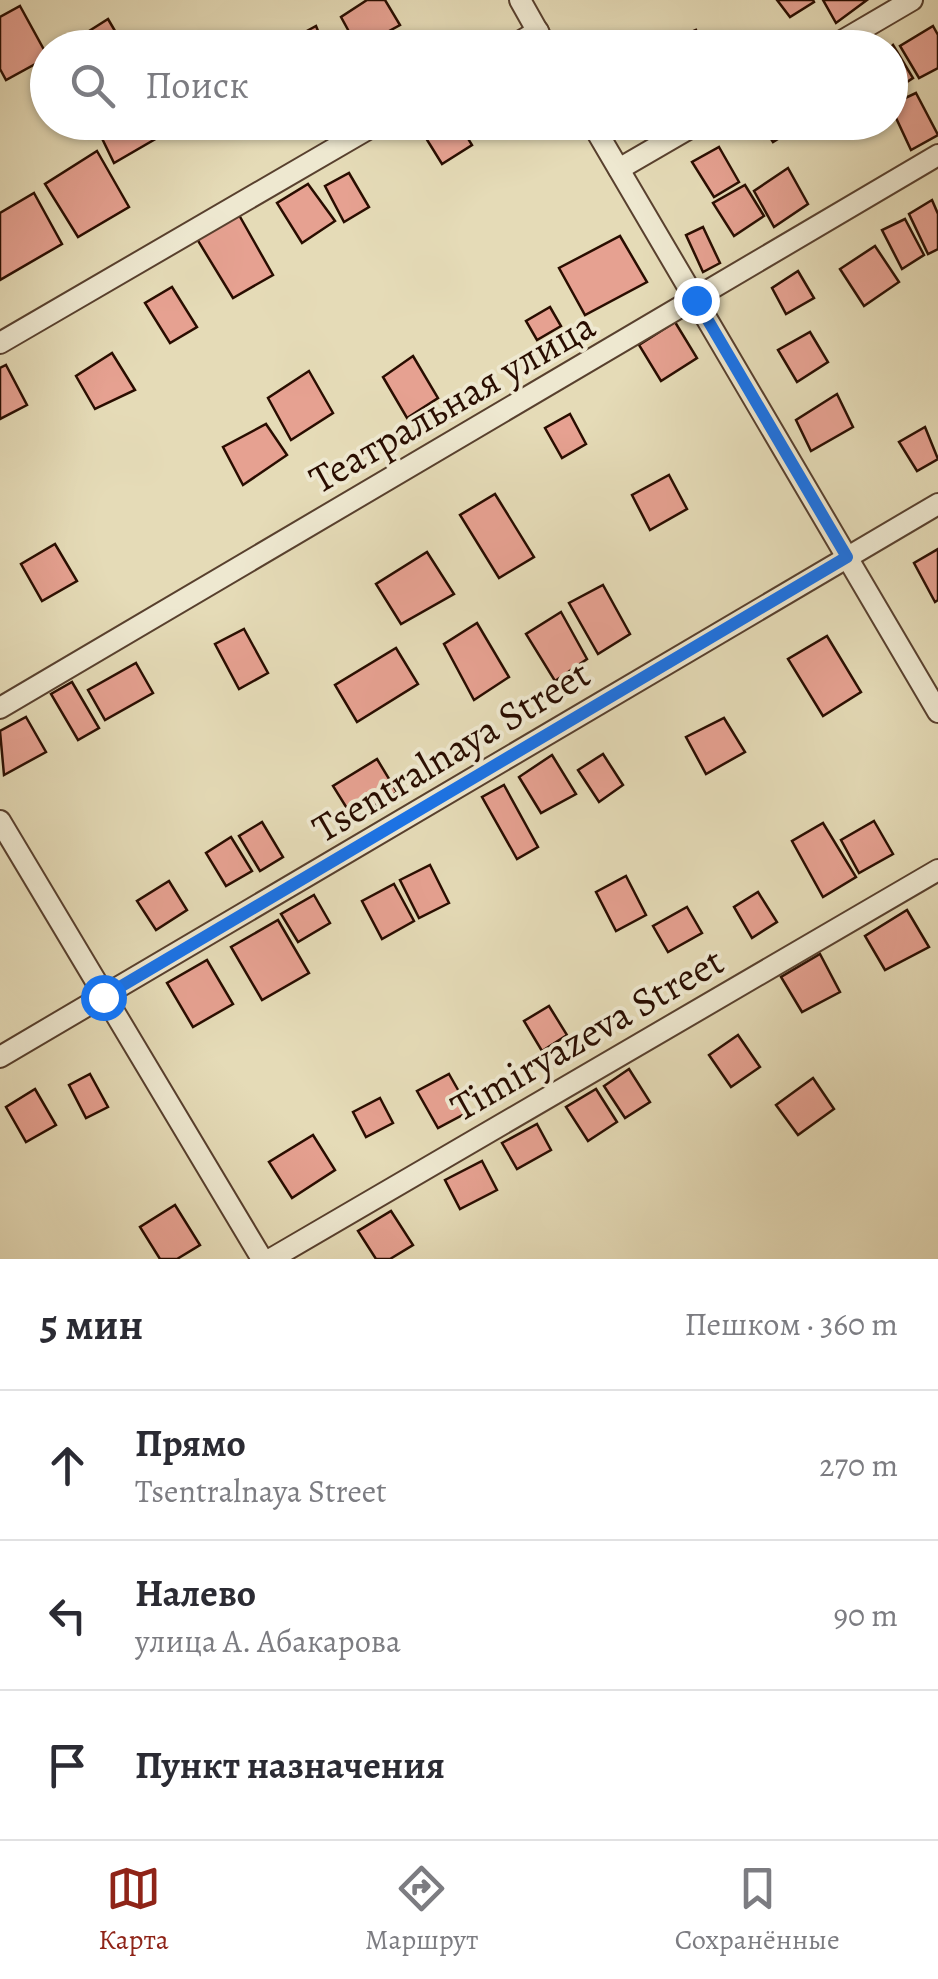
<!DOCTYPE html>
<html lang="ru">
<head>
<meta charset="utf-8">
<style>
	body { margin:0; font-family:Alegreya,serif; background:#f2f2f3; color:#2b2b33 }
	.stop { position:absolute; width:30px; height:30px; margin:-22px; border:8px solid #1a73e8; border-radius:50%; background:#fff }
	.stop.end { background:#1a73e8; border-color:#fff; box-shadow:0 2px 10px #0008 }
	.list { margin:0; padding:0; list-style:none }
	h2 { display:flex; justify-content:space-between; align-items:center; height:130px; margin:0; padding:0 40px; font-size:42px }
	h2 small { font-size:32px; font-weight:400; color:#7c7c81 }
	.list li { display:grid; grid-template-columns:65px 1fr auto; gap:30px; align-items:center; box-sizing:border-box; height:150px; padding:0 40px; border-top:2px solid #e1e1e2 }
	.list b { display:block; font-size:38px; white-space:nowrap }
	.list p { margin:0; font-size:32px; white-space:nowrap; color:#7c7c81 }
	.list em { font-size:32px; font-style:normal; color:#7c7c81 }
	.icon { flex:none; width:55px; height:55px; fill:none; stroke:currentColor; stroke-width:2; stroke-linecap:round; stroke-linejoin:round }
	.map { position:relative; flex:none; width:938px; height:1259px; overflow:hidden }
	.search { position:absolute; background:#fff; box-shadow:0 2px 8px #0004; left:30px; right:30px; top:30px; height:110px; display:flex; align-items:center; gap:25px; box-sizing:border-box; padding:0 35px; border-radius:55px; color:#7c7c81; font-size:38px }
	.sheet { height:580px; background:#fff }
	nav { display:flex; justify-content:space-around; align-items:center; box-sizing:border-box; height:140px; border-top:2px solid #e1e1e2; background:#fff; font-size:28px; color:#7c7c81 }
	nav a { display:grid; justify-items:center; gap:5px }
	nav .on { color:#8f2418 }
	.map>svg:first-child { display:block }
</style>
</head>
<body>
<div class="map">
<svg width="938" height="1259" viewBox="0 0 938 1259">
	<rect width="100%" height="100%" fill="#e5dbb7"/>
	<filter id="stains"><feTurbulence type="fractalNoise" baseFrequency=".002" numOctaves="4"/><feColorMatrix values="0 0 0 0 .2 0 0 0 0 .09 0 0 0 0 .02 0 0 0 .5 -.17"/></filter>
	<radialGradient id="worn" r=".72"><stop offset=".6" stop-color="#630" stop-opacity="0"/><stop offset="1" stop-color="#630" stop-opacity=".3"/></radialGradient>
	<g fill="#e6a191" stroke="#290d00" stroke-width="2.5">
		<path d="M367 0H385L400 25 358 48 341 17Z"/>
		<path d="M777 0H813L814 2 790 17Z"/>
		<path d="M823 0H867L836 23Z"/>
		<path d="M20 6 48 57 6 80 0 69V17Z"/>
		<path d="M108 19 125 48H68L67 45Z"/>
		<path d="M316 26 325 48H282L281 45Z"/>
		<path d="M933 26 938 35V68L919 78 900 46Z"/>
		<path d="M696 30 704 48H662L661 45Z"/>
		<path d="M893 45 913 78 890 93V48Z"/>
		<path d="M916 93 938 135 911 150 890 105Z"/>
		<path d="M94 122H173L176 127 114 163Z"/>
		<path d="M416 122H458L472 145 442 164Z"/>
		<path d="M465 122H496L474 138Z"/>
		<path d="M760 122H801L802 124 773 142Z"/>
		<path d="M719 147 739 182 714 197 692 162Z"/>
		<path d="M97 151 129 207 78 237 45 184Z"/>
		<path d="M788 168 808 204 774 227 754 191Z"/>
		<path d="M349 173 369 207 344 222 325 186Z"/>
		<path d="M308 184 335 221 302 243 277 203Z"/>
		<path d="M745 185 764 216 734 236 713 203Z"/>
		<path d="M34 193 62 244 0 280V213Z"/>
		<path d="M932 200 938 214V249L928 254 909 214Z"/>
		<path d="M239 215 273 275 233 298 197 239Z"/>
		<path d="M905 219 924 255 902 269 882 230Z"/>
		<path d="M703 227 720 263 703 272 686 235Z"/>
		<path d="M620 236 647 282 585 315 559 268Z"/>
		<path d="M875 246 899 282 864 306 840 269Z"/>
		<path d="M798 271 814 298 786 314 772 288Z"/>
		<path d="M172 287 197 327 170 343 145 303Z"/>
		<path d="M550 307 561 326 537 340 526 321Z"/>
		<path d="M675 322 697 358 661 381 639 345Z"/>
		<path d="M810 332 828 362 797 382 778 350Z"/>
		<path d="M112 353 135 390 95 409 76 376Z"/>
		<path d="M413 356 438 398 407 418 383 377Z"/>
		<path d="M6 365 27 405 0 419V368Z"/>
		<path d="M309 371 333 413 291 440 268 398Z"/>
		<path d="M837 394 853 427 811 451 796 420Z"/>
		<path d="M570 414 586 444 562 458 545 428Z"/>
		<path d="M266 424 287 455 243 485 223 447Z"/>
		<path d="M925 427 938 459 917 471 899 442Z"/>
		<path d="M669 475 687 509 650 530 632 495Z"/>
		<path d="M495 494 534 557 499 578 460 515Z"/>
		<path d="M55 544 77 581 42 601 21 564Z"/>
		<path d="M938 549V600L935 602 914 563Z"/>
		<path d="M427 552 454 594 401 624 376 584Z"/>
		<path d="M603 585 630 634 598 654 569 603Z"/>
		<path d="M561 612 587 659 555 681 526 634Z"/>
		<path d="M477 623 509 677 474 700 444 644Z"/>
		<path d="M244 629 268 673 239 689 215 644Z"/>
		<path d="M827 636 861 692 823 716 788 659Z"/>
		<path d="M396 648 418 684 357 722 335 685Z"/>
		<path d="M136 663 153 693 105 720 88 690Z"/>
		<path d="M72 682 99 728 78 740 51 694Z"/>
		<path d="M26 717 46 752 4 775 0 731Z"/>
		<path d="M724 718 745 752 706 774 686 737Z"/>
		<path d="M603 754 623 785 599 802 578 770Z"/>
		<path d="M552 755 576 794 541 813 519 777Z"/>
		<path d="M377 759 397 792 353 818 333 786Z"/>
		<path d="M504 785 538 847 517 859 482 797Z"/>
		<path d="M874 821 893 854 859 873 841 840Z"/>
		<path d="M262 822 283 857 260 871 239 836Z"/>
		<path d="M823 823 856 877 823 897 792 841Z"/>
		<path d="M231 837 252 871 226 886 206 853Z"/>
		<path d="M430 865 449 903 419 918 400 880Z"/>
		<path d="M626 876 646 915 616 931 596 892Z"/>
		<path d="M169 881 187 910 156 930 137 901Z"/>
		<path d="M394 884 414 921 382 939 362 901Z"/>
		<path d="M758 892 777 922 752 938 734 907Z"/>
		<path d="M314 895 330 923 298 942 281 914Z"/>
		<path d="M687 907 702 933 668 952 653 926Z"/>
		<path d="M907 910 929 947 885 970 865 936Z"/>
		<path d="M278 920 309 973 262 1000 231 947Z"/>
		<path d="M820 954 840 992 802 1012 781 977Z"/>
		<path d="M207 960 233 1004 193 1027 167 983Z"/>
		<path d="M549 1006 567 1035 542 1051 524 1021Z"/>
		<path d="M738 1035 760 1067 731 1087 709 1055Z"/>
		<path d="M629 1069 650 1102 625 1118 604 1086Z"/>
		<path d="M90 1074 108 1107 86 1118 69 1085Z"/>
		<path d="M449 1074 470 1111 438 1128 417 1091Z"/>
		<path d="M813 1078 834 1109 798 1135 776 1105Z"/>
		<path d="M35 1089 56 1125 26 1142 6 1107Z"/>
		<path d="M596 1089 617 1122 588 1141 566 1107Z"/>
		<path d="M380 1098 393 1123 366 1137 353 1112Z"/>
		<path d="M537 1124 551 1150 517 1169 502 1143Z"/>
		<path d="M313 1135 335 1170 292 1198 269 1162Z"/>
		<path d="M482 1161 497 1190 460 1209 445 1180Z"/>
		<path d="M175 1205 200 1245 177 1259H160L140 1227Z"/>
		<path d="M391 1211 413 1245 390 1259H376L358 1231Z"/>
	</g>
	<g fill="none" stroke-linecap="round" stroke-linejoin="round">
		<g stroke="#58402e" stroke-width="24">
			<g id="minor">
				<path d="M520 0 547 48"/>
				<path d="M509 48 538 31"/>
				<path d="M830 48 912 0"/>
				<path d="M591 122 938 712"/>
				<path d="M619 169 700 122"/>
				<path d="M0 343 380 122"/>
				<path d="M0 708 938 155"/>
				<path d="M0 821 262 1259"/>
				<path d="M0 1057 938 504"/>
				<path d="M271 1259 938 870"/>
			</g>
		</g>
		<use href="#minor" stroke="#eee8d0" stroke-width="20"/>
	</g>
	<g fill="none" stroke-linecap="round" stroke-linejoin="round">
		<path stroke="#1a73e8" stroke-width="12" d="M103 997 847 557 696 300"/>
	</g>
	<g text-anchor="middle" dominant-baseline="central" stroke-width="8" stroke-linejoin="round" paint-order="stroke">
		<g font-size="40" fill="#290d00" stroke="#eee8d0">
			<text transform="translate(452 402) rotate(-30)">Театральная улица</text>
			<text transform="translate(451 751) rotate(-31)">Tsentralnaya Street</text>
			<text transform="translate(587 1034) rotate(-30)">Timiryazeva Street</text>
		</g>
	</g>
	<rect width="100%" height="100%" filter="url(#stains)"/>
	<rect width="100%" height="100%" fill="url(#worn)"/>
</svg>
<div class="stop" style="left:103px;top:997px"></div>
<div class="stop end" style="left:696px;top:300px"></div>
<div class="search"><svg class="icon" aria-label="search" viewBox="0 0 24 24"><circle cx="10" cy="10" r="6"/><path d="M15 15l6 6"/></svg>Поиск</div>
</div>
<section class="sheet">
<h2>5 мин<small>Пешком · 360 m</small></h2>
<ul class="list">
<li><svg class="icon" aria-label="ahead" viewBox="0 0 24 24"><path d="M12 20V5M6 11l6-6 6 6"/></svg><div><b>Прямо</b><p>Tsentralnaya Street</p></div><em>270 m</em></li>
<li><svg class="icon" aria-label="left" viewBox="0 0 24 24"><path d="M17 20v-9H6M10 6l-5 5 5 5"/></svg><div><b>Налево</b><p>улица А. Абакарова</p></div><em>90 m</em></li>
<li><svg class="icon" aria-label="arrive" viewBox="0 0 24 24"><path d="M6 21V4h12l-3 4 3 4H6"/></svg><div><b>Пункт назначения</b></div></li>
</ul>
</section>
<nav>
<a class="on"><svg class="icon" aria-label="map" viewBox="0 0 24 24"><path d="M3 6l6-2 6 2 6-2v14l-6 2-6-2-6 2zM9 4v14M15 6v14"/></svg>Карта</a>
<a><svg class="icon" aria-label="directions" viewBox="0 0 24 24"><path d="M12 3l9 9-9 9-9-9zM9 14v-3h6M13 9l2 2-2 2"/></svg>Маршрут</a>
<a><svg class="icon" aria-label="saved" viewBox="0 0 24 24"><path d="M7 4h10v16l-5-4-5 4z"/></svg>Сохранённые</a>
</nav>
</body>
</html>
